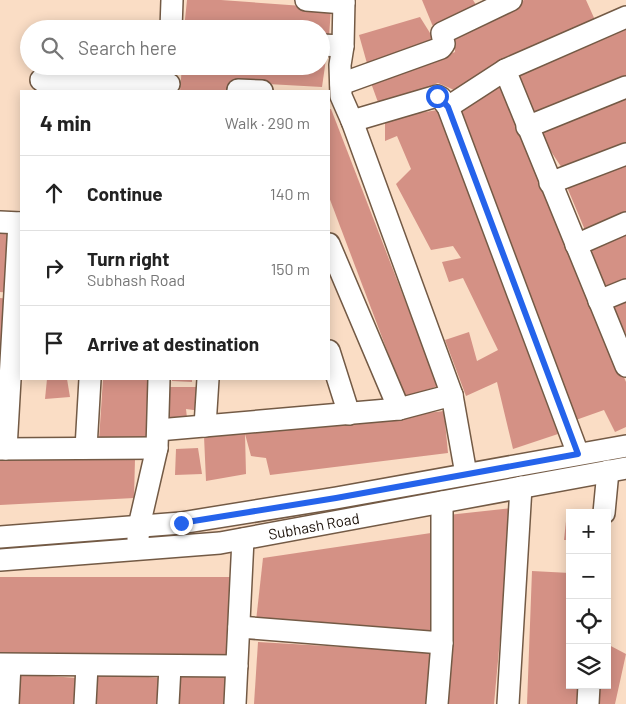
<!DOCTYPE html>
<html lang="en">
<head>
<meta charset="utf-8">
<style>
	body { margin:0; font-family:Barlow,sans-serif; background:#f2f2f2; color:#222 }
	.controls { position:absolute; right:15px; bottom:15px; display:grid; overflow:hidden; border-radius:0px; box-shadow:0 2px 12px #0003 }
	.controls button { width:45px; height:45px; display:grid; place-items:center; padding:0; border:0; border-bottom:1px solid #e0e0e0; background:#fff; color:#222; font:25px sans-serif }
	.stop { position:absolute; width:15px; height:15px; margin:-11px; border:4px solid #2563eb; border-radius:50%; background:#fff }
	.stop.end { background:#2563eb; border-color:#fff; box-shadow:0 1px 5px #0008 }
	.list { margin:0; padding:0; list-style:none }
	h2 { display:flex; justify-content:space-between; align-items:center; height:65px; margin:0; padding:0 20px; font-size:21px }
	h2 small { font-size:16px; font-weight:400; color:#767676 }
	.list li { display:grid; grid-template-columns:32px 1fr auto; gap:15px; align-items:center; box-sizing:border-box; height:75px; padding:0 20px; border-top:1px solid #e0e0e0 }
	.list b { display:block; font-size:19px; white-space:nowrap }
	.list p { margin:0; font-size:16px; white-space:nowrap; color:#767676 }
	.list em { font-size:16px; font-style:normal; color:#767676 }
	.icon { flex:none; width:28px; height:28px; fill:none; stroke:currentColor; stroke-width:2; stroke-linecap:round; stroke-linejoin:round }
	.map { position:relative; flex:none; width:626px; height:704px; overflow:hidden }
	.search { position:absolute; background:#fff; box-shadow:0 2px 12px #0003; left:20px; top:20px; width:310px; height:55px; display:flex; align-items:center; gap:12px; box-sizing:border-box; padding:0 18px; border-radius:28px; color:#767676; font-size:19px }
	.panel { position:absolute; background:#fff; box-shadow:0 2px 12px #0003; left:20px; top:90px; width:310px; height:290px; border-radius:0px }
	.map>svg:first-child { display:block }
</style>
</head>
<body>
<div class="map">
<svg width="626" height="704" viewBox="0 0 626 704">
	<rect width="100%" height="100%" fill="#faddc5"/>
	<g fill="#d49185">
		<path d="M187 0H221L331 8 329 37H321V29H184Z"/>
		<path d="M422 0H473L478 8 434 29Z"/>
		<path d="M524 0H586L595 20 454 90 438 83 379 105 371 83 455 52 454 35Z"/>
		<path d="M420 17 435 41 368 67 359 35Z"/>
		<path d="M626 27V81L532 119 515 72Z"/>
		<path d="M321 51 327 52 322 87 231 82V91H180L182 66H321Z"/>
		<path d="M47 66H162V76L47 71Z"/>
		<path d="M500 80 626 382V427L615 432 604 410 573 421 457 110Z"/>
		<path d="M626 97V148L564 171 538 132Z"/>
		<path d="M329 109H331L438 386 405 398 329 197Z"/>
		<path d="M437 110 558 434 513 449 497 382 466 396 445 340 469 332 477 361 498 350 463 278 449 282 442 262 461 258 453 246 431 250 396 184 411 169 397 136 385 141V119Z"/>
		<path d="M626 165V218L587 235 567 187Z"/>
		<path d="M626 228V286L601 296 581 247Z"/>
		<path d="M0 230H14L10 293 0 292Z"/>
		<path d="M626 297V334L610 303Z"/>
		<path d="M0 298 12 299 6 362 0 361Z"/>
		<path d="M47 379H67L70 397 45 399Z"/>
		<path d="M103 379H152L149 440H99Z"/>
		<path d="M172 379H192V382L172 381Z"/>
		<path d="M166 387H201V411L186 409 187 418 165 421Z"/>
		<path d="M444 411 448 453 270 475 266 458 251 456 245 434 246 474 206 481 204 436 245 434Z"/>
		<path d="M198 448 202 474 175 475 176 449Z"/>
		<path d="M0 455 135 459 134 498 0 505Z"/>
		<path d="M512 508 494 704H442L448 515Z"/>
		<path d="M567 512H570V540H564Z"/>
		<path d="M431 533 434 632 256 621 263 558Z"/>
		<path d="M532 571 570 573V685H582L581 704H527Z"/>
		<path d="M0 577H231L228 657 0 653Z"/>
		<path d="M258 642 430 652 428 704H254Z"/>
		<path d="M607 644 626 654 615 704H594L596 685H607Z"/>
		<path d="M97 673 161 678 160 704H96Z"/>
		<path d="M180 673 228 676 227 704H178Z"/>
		<path d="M19 674 78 678 76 704H18Z"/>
	</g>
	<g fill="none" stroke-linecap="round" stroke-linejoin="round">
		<g stroke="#735a45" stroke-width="24">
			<g id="minor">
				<path d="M306 0 344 3"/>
				<path d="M344 0 343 46 340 65 341 96 352 121 452 395 466 474"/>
				<path d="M171 29 172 0"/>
				<path d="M321 45 343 46"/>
				<path d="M505 70 626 366"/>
				<path d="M41 80 169 84"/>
				<path d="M341 84 441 48 444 44 442 33 511 0"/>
				<path d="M238 91V90L262 91"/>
				<path d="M448 107 505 70 626 17"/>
				<path d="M352 121 437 96 441 98 448 107 578 454"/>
				<path d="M527 127 626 87"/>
				<path d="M550 183 626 154"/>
				<path d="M0 222 21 223"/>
				<path d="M329 244 399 409"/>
				<path d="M576 245 626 223"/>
				<path d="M599 301 626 290"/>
				<path d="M329 351 349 414"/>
				<path d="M205 426 208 379"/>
				<path d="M158 430 399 409 452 395"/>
				<path d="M86 448 90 379"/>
				<path d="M0 449 157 448"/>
				<path d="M6 449 19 223"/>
				<path d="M604 513 608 471"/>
				<path d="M0 537 181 523 336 498 626 446"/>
				<path d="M138 539 139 526 157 448 159 379"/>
				<path id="s1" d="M0 560 220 543 626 468"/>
				<path d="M239 627 442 643V502"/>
				<path d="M0 664 237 666"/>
				<path d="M8 704 10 665"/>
				<path d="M85 704 87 666"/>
				<path d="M168 704 170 667"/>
				<path d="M235 704 243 539"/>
				<path d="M437 704 442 643"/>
				<path d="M508 704 521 487"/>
				<path d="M588 704 589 685"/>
			</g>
		</g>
		<use href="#minor" stroke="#fff" stroke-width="21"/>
	</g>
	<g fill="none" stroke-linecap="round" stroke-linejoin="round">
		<path stroke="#2563eb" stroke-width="6" d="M181 523 336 498 578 454 448 107 440 98 437 96"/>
	</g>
	<g text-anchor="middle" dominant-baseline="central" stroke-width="4.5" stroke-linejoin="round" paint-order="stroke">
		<g font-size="15" fill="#1a1008" stroke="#fff">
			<text stroke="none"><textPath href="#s1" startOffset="316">Subhash Road</textPath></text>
		</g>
	</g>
</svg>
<div class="controls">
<button>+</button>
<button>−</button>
<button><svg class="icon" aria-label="locate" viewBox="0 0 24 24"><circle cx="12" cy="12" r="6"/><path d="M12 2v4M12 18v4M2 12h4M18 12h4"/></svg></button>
<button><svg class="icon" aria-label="layers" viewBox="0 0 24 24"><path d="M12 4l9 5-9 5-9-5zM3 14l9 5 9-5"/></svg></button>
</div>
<div class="stop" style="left:437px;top:96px"></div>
<div class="stop end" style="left:181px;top:523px"></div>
<div class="search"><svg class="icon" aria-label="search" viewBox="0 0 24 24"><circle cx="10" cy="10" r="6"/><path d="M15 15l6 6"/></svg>Search here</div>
<section class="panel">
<h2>4 min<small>Walk · 290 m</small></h2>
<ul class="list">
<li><svg class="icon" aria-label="ahead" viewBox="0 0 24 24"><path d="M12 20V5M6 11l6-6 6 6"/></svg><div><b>Continue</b></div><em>140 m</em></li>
<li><svg class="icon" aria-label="right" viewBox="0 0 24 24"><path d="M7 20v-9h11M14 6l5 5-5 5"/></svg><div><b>Turn right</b><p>Subhash Road</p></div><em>150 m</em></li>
<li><svg class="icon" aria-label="arrive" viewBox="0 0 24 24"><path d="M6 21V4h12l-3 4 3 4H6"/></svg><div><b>Arrive at destination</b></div></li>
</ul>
</section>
</div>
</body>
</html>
